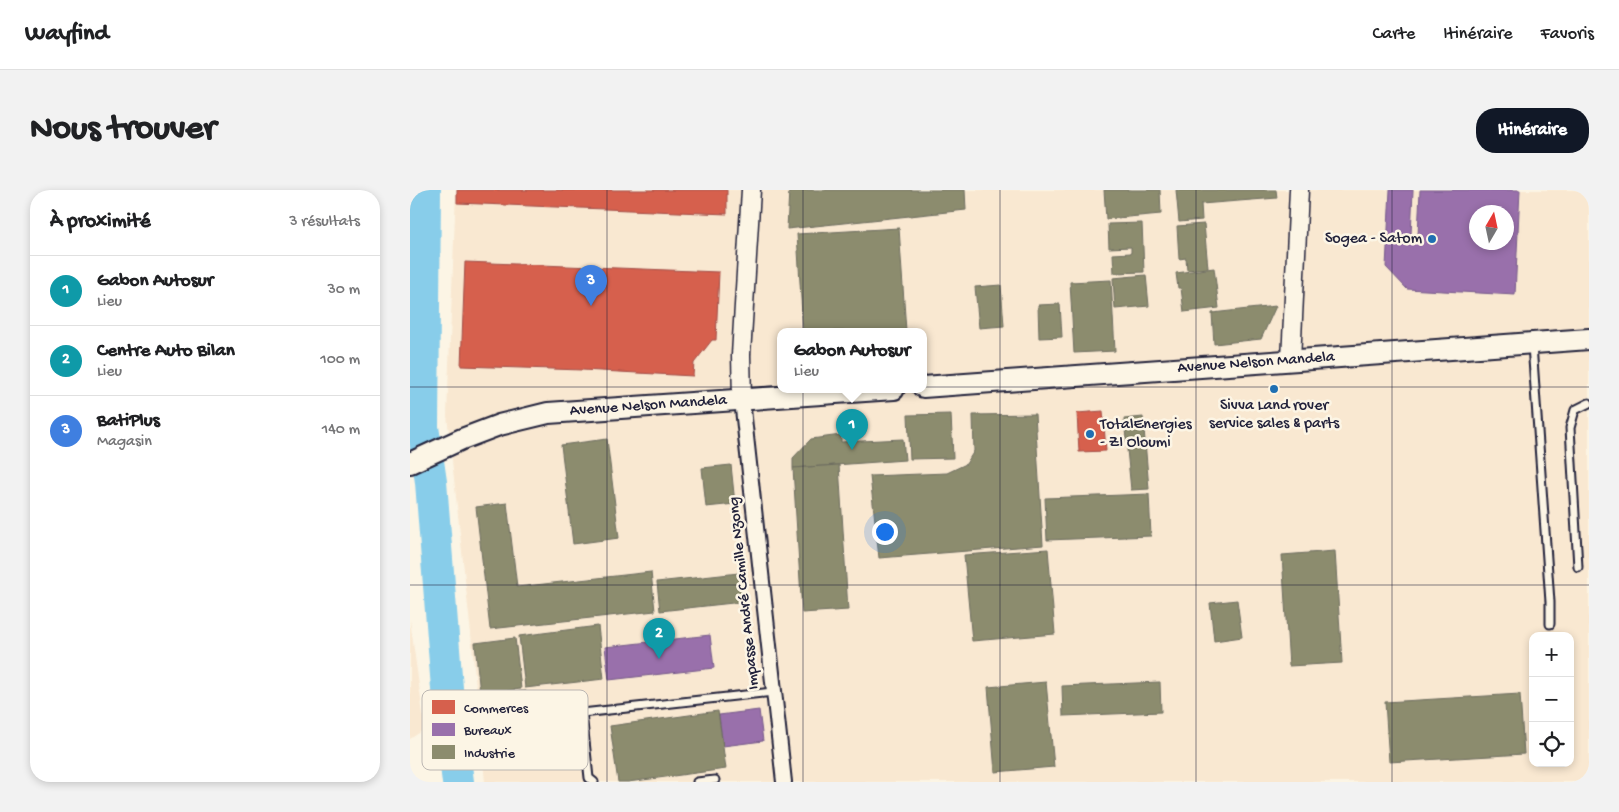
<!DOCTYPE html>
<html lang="fr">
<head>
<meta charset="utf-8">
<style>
	body { margin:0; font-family:"Gochi Hand",sans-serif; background:#f2f2f2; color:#202124 }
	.controls { position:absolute; right:15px; bottom:15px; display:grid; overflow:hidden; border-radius:10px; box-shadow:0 2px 8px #0003 }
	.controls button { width:45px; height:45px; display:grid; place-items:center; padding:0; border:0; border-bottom:1px solid #e0e0e0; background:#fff; color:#202124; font:25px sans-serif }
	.compass { position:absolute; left:1059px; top:15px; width:45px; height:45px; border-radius:50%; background:#fff; box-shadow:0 2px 8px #0003; rotate:9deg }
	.you { position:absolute; left:474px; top:341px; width:18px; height:18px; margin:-12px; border:4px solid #fff; border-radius:50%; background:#1a73e8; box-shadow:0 0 0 8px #1a73e833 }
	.badge { display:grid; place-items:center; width:32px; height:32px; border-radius:50%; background:#111827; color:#fff; font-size:16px; font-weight:700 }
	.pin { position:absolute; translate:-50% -41px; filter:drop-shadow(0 1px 2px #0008) }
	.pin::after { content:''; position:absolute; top:26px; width:18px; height:15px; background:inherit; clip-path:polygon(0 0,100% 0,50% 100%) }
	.popup { position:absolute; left:367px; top:138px; width:150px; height:65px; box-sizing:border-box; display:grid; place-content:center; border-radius:10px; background:#fff; filter:drop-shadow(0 1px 4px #0005); font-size:16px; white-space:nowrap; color:#757577 }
	.popup b { font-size:19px; color:#202124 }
	.popup::after { content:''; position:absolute; left:50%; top:100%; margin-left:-10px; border:10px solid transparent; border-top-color:#fff }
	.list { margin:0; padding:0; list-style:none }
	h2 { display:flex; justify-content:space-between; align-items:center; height:65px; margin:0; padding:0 20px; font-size:21px }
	h2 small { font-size:16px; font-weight:400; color:#757577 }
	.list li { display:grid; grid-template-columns:32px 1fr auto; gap:15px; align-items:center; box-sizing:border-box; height:70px; padding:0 20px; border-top:1px solid #e0e0e0 }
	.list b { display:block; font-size:19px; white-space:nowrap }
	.list p { margin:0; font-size:16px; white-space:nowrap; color:#757577 }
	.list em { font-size:16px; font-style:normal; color:#757577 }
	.icon { flex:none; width:28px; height:28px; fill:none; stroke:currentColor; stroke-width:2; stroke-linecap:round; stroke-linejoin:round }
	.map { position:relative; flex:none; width:1179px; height:592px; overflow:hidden; border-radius:20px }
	header { display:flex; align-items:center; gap:30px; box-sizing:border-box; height:70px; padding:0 25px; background:#fff; border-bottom:1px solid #e0e0e0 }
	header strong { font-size:24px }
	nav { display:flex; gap:28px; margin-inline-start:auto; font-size:18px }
	.intro { display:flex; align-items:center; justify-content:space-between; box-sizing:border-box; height:120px; padding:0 30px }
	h1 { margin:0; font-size:35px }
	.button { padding:12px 22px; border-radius:20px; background:#111827; color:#fff; font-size:18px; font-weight:700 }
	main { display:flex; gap:30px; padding:0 30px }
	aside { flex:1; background:#fff; border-radius:20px; box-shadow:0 2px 8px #0003 }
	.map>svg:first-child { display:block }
</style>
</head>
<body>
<header>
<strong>Wayfind</strong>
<nav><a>Carte</a><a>Itinéraire</a><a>Favoris</a></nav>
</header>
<div class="intro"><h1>Nous trouver</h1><a class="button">Itinéraire</a></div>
<main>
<aside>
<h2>À proximité<small>3 résultats</small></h2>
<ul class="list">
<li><span class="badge" style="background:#0f9aa8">1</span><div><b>Gabon Autosur</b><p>Lieu</p></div><em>30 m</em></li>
<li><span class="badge" style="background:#0f9aa8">2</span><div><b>Centre Auto Bilan</b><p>Lieu</p></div><em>100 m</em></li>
<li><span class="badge" style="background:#3f7fe0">3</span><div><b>BatiPlus</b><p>Magasin</p></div><em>140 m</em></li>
</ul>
</aside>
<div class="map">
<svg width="1179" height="592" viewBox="0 0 1179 592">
	<rect width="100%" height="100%" fill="#fcf5e5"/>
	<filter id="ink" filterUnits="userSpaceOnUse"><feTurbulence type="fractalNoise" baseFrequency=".02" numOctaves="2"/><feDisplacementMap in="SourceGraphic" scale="10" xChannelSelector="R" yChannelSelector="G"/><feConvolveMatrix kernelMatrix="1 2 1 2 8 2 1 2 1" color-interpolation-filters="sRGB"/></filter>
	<g filter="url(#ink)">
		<g fill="#f9e8d1" fill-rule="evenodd">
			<path d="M46 0H1179V592H75L61 444 37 225ZM1066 22H1096V52H1066ZM371 141H513V199H371ZM1123 446H1160V573H1123Z"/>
			<path d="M0 430 15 539 0 549Z"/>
		</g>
		<g fill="#d6604d" stroke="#a04d48">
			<path d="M47 0H317V24L47 13Z"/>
			<path d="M55 72 309 82 306 150H302L284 173 283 186 172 180 51 176Z"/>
			<path d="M693 221 696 261 669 262 667 223Z"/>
		</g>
		<g fill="#9970ab" stroke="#755989" fill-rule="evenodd">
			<path d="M980 0H1003L1001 45 1008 46 1010 0H1110L1105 105 997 99 976 77ZM1066 22H1096V52H1066Z"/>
			<path d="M300 445 304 478 199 490 195 457Z"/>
			<path d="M349 520 353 551 313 556 309 525Z"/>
		</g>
		<g fill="#8c8c6e" stroke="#6c6c5f">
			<path d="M379 0H555L556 20 377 39Z"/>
			<path d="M694 0H750L751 24 696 29Z"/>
			<path d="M766 0H866L867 8 791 14 792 30 769 32Z"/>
			<path d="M732 33 734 82 704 83 703 64 721 63V57L699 58 698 34Z"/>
			<path d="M794 34 798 78 777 80 776 68 769 69 767 36Z"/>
			<path d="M489 38 496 141H393L387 44Z"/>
			<path d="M804 78 809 118 774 122 771 98H768L766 83Z"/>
			<path d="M736 85 739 116 705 119 703 88Z"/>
			<path d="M701 90 705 161 664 163 660 92Z"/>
			<path d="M591 95 594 136 569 138 565 97Z"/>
			<path d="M650 114 652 147 629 148 628 115Z"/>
			<path d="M866 116 851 149 804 154 802 123Z"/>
			<path d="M541 224 543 268 500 269 498 225Z"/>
			<path d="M625 224 633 355 469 368 460 286 537 283 556 274 564 261 563 225Z"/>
			<path d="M733 227 739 299 721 300 714 229Z"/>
			<path d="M431 245V252L493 249 495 270 383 278V268L401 249Z"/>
			<path d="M197 249 209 348 163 354 151 255Z"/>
			<path d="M321 275 325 314 296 317 292 278Z"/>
			<path d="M429 275 438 420 392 423 383 278Z"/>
			<path d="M739 304 741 346 637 350 635 308Z"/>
			<path d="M97 313 107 397 241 382 245 421 80 439 66 317Z"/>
			<path d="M638 359 645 444 562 451 554 365Z"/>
			<path d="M925 361 932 473 879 476 872 365Z"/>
			<path d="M329 383 332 412 250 421 247 392Z"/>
			<path d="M827 410 832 447 804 451 800 413Z"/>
			<path d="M188 436 194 489 115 498 109 446Z"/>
			<path d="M105 448 111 499 70 504 65 453Z"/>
			<path d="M636 492 644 577 585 582 578 497Z"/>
			<path d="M750 492 751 522 653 526 652 496Z"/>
			<path d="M116 501 119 568 74 570 70 504Z"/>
			<path d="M1110 504 1114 564 979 572 975 512Z"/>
			<path d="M308 521 316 579 218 592H208L200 536Z"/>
		</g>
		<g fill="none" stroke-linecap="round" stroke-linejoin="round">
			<path stroke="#88cdea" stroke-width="32" d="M15 0 13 237 21 292 38 511 48 592"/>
			<g stroke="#22223b" stroke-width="11">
				<g id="service">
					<path d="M1122 155 1140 412V434"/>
					<path d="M1168 377 1160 238 1165 220 1179 213"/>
					<path d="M184 592 179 588 172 523 363 502"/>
					<path d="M287 592 305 590"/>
				</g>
			</g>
			<g stroke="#22223b" stroke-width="18">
				<path id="minor" d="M332 210 374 592"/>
			</g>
			<g stroke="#22223b" stroke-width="21">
				<g id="tertiary">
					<path d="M881 170 889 0"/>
					<path d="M332 210 331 165 341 0"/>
				</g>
			</g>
			<g stroke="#22223b" stroke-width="24">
				<g id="secondary">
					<path id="s1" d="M513 197 1179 149"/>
					<path id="s2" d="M0 273 52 249 89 235 138 223 484 199"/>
				</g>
			</g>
			<use href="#service" stroke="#fcf5e5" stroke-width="7"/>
			<use href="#minor" stroke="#fcf5e5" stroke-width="14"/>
			<use href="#tertiary" stroke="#fcf5e5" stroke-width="18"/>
			<use href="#secondary" stroke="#fcf5e5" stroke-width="20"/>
		</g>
	</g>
	<path fill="none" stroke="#22223b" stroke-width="1" stroke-opacity="0.55" d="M197 0V592M393 0V592M590 0V592M786 0V592M982 0V592M0 197H1179M0 395H1179"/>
	<g fill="#1f6fb2" stroke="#fcf5e5" stroke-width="2">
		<circle cx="1022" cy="49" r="5"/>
		<circle cx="864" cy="199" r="5"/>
		<circle cx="680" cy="244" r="5"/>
	</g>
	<g text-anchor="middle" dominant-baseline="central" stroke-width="5" stroke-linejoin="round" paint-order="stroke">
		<g font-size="16" fill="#22223b" stroke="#fcf5e5" text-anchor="end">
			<text x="1012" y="49">Sogea - Satom</text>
			<text x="864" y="216" text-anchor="middle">Sivva Land rover<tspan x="864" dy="18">service sales &amp; parts</tspan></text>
			<text x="690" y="235" text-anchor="start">TotalEnergies<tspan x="690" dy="18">- ZI Oloumi</tspan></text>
		</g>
		<g font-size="16" fill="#22223b" stroke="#fcf5e5">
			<text stroke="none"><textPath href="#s1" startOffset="334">Avenue Nelson Mandela</textPath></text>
			<text stroke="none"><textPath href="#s2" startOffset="248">Avenue Nelson Mandela</textPath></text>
			<text transform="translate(335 403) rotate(-96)">Impasse André Camille Nzong</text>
		</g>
	</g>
	<rect x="12" y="500" width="166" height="80" rx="8" fill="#fcf5e5" stroke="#bbb6b2" stroke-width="1"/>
	<rect x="22" y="510" width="23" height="14" fill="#d6604d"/>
	<rect x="22" y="533" width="23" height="13" fill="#9970ab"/>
	<rect x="22" y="555" width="23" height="14" fill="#8c8c6e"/>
	<g font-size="14" fill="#22223b">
		<text x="54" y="522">Commerces</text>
		<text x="54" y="544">Bureaux</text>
		<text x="54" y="567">Industrie</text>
	</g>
</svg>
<div class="controls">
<button>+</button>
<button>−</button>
<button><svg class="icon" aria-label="locate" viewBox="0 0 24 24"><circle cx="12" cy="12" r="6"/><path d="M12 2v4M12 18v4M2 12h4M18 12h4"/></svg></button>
</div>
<svg class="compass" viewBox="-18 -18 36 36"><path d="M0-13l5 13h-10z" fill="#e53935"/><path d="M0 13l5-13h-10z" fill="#757577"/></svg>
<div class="you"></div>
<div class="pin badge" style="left:442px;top:260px;background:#0f9aa8">1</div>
<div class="popup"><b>Gabon Autosur</b>Lieu</div>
<div class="pin badge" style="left:249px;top:469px;background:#0f9aa8">2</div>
<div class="pin badge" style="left:181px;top:116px;background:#3f7fe0">3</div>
</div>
</main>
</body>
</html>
